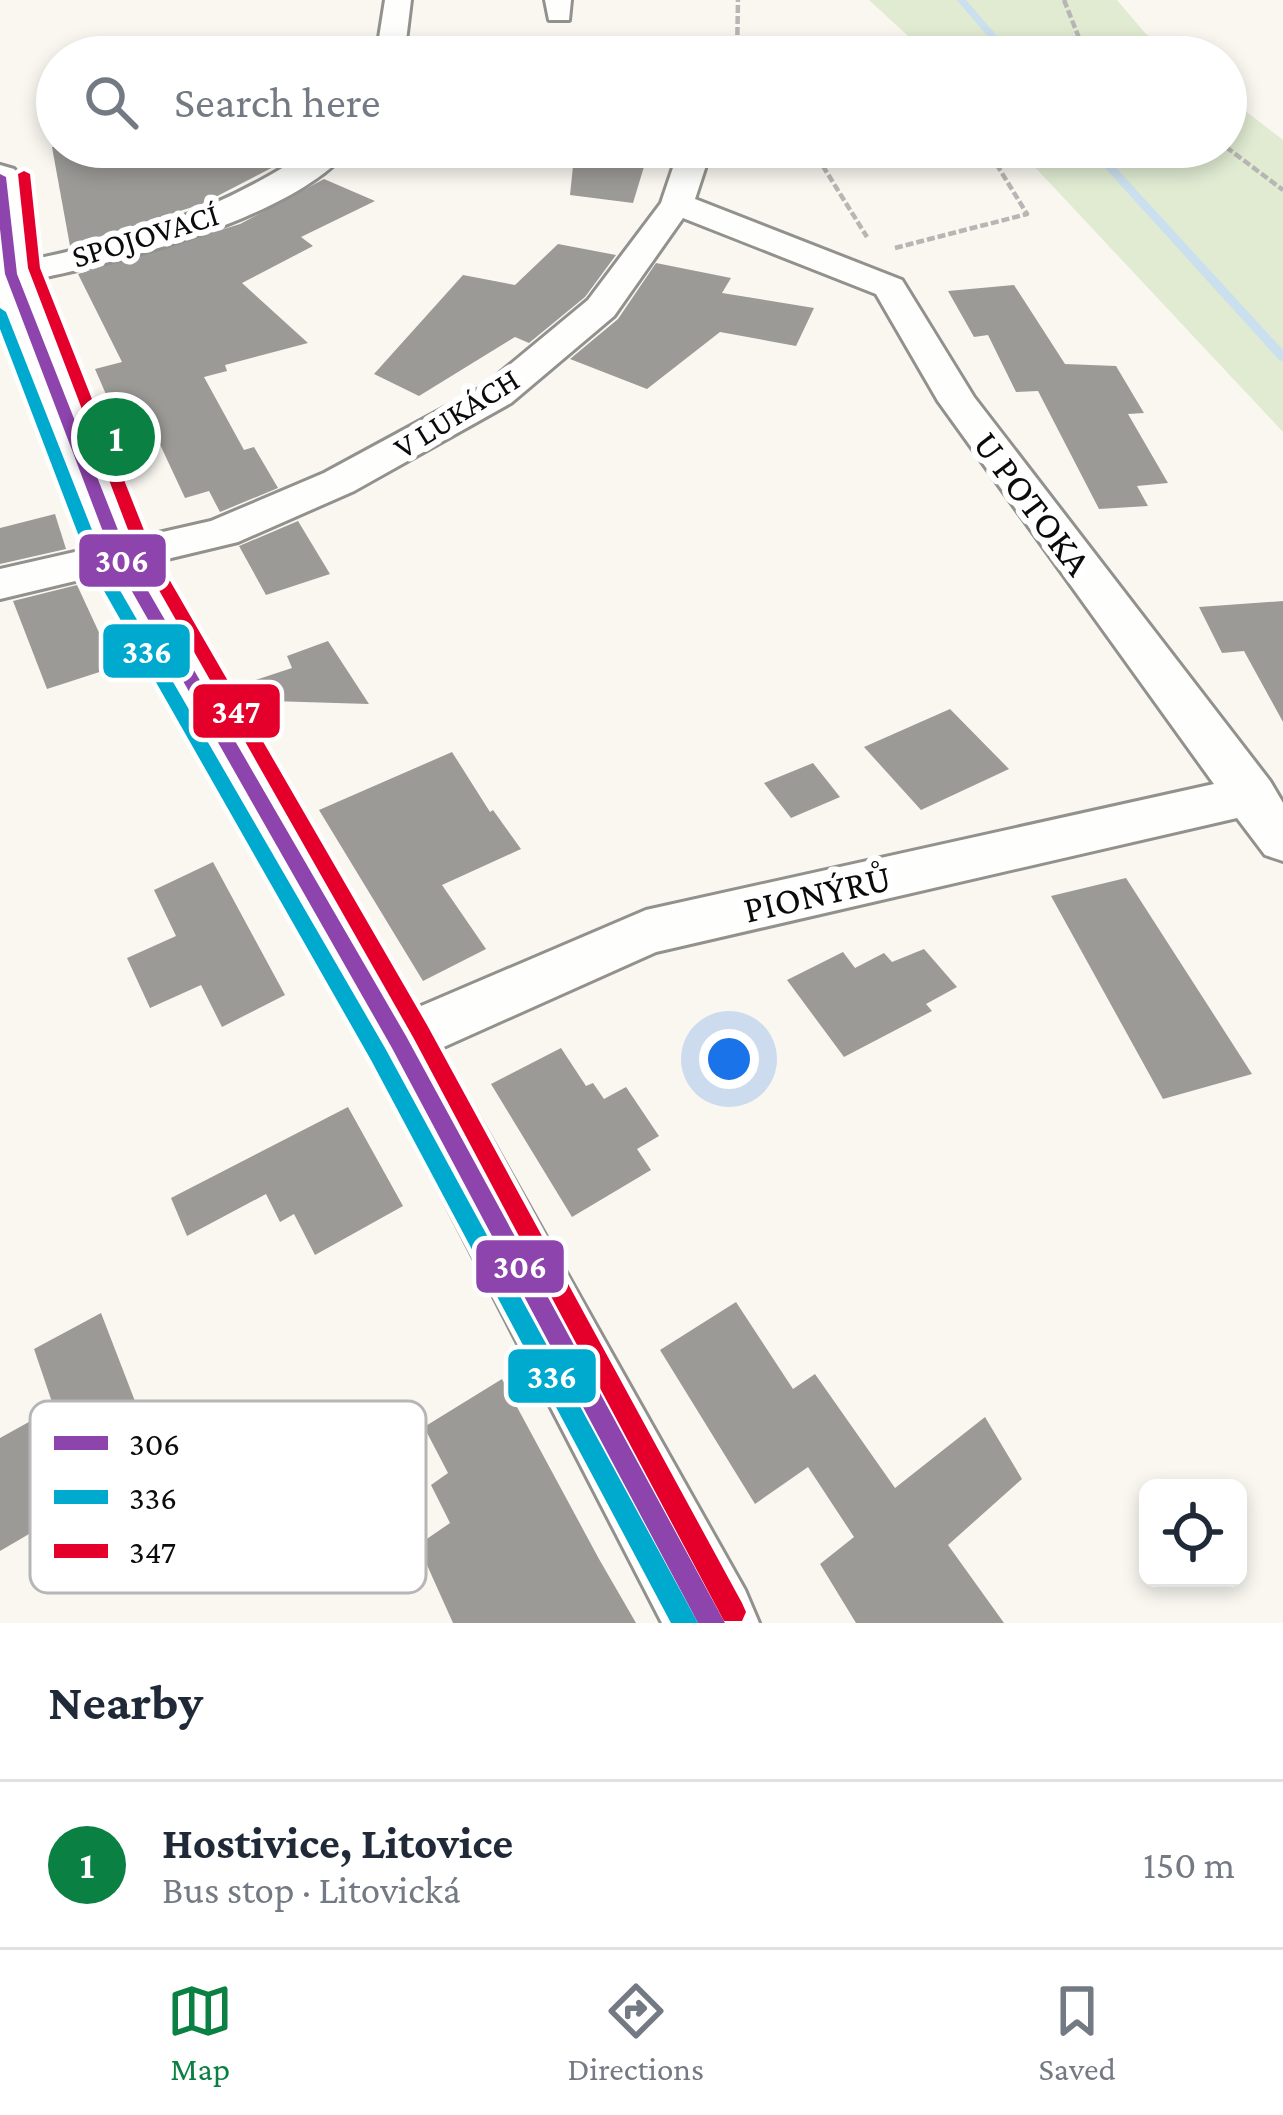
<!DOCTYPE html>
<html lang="en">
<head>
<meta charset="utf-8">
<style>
	body { margin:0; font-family:"Crimson Pro",serif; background:#f2f2f3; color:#1f2937 }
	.controls { position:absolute; right:36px; bottom:36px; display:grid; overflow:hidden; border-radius:18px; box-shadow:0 6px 18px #0003 }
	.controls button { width:108px; height:108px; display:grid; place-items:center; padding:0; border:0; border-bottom:3px solid #e0e1e3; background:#fff; color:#1f2937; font:60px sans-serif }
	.you { position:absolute; left:729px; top:1059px; width:42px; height:42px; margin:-30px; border:9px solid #fff; border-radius:50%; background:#1a73e8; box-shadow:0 0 0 18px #1a73e833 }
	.badge { display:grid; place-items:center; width:78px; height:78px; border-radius:50%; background:#0b8043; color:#fff; font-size:39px; font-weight:700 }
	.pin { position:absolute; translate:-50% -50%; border:6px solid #fff; box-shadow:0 3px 12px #0006 }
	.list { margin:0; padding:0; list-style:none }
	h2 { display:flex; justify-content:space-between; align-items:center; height:156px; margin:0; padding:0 48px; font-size:51px }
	h2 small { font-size:39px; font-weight:400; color:#747a83 }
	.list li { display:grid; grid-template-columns:78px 1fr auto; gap:36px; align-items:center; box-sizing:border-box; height:168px; padding:0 48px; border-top:3px solid #e0e1e3 }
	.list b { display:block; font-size:45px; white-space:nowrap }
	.list p { margin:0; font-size:39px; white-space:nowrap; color:#747a83 }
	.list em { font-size:39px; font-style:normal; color:#747a83 }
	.icon { flex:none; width:66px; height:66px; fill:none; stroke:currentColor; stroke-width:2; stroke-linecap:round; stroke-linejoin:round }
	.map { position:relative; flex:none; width:1283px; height:1623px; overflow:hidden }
	.search { position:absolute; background:#fff; box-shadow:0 6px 18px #0003; left:36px; right:36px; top:36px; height:132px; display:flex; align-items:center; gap:30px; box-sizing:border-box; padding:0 42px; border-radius:66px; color:#747a83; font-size:45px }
	.sheet { height:324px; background:#fff }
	nav { display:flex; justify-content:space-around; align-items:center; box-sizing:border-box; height:168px; border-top:3px solid #e0e1e3; background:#fff; font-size:33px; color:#747a83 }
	nav a { display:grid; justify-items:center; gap:6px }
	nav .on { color:#0b8043 }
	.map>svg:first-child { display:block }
</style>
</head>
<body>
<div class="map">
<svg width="1283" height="1623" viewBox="0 0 1283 1623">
	<rect width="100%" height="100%" fill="#f9f7f0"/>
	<g fill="#e0ebd2">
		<path d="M869 0H1117L1145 33 1176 57H931Z"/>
		<path d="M1226 96 1283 140V432L1016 147H1226Z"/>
	</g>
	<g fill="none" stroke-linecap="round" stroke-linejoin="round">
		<g fill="#cbe0ef" fill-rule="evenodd">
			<path d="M957 0H966L1015 57H1005Z"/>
			<path d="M1086 147H1097L1283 350V361L1279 360Z"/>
		</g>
	</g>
	<g fill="#9c9a96">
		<path d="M52 147H253L285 161 202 204 70 246Z"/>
		<path d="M575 147H650L633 203 570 195Z"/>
		<path d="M324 179 375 201 301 237 313 246 242 283 308 343 225 365 227 371 204 377 244 450 254 447 278 488 220 512 209 491 185 498 143 408 115 415 95 369 122 362 78 274 240 224Z"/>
		<path d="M558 244 616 255 585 297 529 343 515 337 419 396 374 374 463 275 515 285Z"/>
		<path d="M656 263 731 278 722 293 814 308 796 346 720 332 647 389 570 359 618 319Z"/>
		<path d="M1014 285 1065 364 1116 366 1144 413 1128 414 1168 483 1137 486 1148 506 1099 509 1038 391 1016 392 988 335 974 337 948 291Z"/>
		<path d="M55 514 66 549 0 564V528Z"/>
		<path d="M298 521 330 574 266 595 239 546Z"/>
		<path d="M77 585 115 667 47 689 13 601Z"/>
		<path d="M1283 601V722L1244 651 1222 653 1199 607Z"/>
		<path d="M328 641 369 704 238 700 231 688 292 668 287 656Z"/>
		<path d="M950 709 1009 769 921 810 864 747Z"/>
		<path d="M452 752 490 812 493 810 521 849 442 885 486 949 423 981 319 810Z"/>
		<path d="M813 763 840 797 791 818 764 783Z"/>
		<path d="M213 862 285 995 222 1027 201 985 150 1008 127 958 176 936 154 890Z"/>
		<path d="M1126 878 1252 1074 1163 1099 1051 896Z"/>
		<path d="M924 949 957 987 926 1004 932 1011 844 1057 787 980 843 952 855 968 884 953 892 962Z"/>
		<path d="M561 1048 586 1086 593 1083 604 1099 626 1087 659 1136 637 1149 651 1170 572 1217 491 1084Z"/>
		<path d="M348 1107 403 1206 315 1255 294 1214 280 1222 266 1194 187 1236 171 1198Z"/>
		<path d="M736 1302 793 1389 815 1374 895 1488 985 1417 1022 1479 948 1545 1004 1623H856L820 1564 854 1537 808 1467 755 1504 660 1350Z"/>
		<path d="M101 1313 138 1409 111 1425 130 1475 0 1551V1438L54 1408 34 1349Z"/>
		<path d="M502 1379 599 1559 636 1623H453L418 1545 450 1523 431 1485 448 1473 424 1427Z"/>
	</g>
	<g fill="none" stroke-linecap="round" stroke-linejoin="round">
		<g stroke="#92918e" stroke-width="6">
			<g id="minor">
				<path d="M385 0H411L406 41 681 48 695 57H376Z"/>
				<path d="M545 0H571L569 20H549Z"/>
				<path d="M315 147H351C293 222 91 270 0 286V266C113 245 220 213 315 147Z"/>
				<path d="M680 147H712L695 199 902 280 974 397 1270 781 1283 803V861L1265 855 1237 818 656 952 399 1067 379 1060 370 1042 379 1024 646 910 1214 784 938 401 876 294 683 218 614 316 511 403 354 491 238 542 0 599V569L211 521 324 473 483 387 588 300 661 203Z"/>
			</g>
		</g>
		<g stroke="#92918e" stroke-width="6">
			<path id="tertiary" d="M0 165 14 169 20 177 33 274 148 558 424 1020 745 1590 759 1623H662L374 1064 94 558 0 303Z"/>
		</g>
		<g stroke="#b7b6b5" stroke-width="4.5" stroke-dasharray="8 3" stroke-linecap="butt">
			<path d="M1064 0 1081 43 1111 57"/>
			<path d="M737 57 738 0"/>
			<path d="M1051 57 1081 43"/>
			<path d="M811 147 867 237"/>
			<path d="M1226 147 1283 190"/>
			<path d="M895 248 1027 214 986 147"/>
		</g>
		<use href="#minor" fill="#fefefd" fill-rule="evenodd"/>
		<use href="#tertiary" fill="#fefefd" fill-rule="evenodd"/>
		<g stroke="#fff" stroke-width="9">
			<path id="bus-1" d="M0 174 6 177 17 274 129 558 406 1036 725 1623H698L392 1048 113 558 5 274 0 229Z"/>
		</g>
		<g stroke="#fff" stroke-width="9">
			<path id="bus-2" d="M0 308 6 312 107 568 385 1048 698 1623H671L371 1060 91 568 0 329Z"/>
		</g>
		<g stroke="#fff" stroke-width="9">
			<path id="bus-3" d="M24 171 30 174 40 268 151 548 427 1025 742 1603 746 1612 742 1621H724L413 1037 135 548 28 268 18 174Z"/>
		</g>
		<use href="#bus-1" fill="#8e44ad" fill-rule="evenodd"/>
		<use href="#bus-2" fill="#00a9ce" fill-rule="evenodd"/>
		<use href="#bus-3" fill="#e4002b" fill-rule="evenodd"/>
	</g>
	<g text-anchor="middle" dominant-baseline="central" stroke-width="12" stroke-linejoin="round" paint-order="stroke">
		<g font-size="33" fill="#0b0b0b" stroke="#fff">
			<text transform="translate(145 235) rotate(-17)">SPOJOVACÍ</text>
			<text transform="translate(456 413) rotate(-32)">V LUKÁCH</text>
		</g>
		<g font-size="39" fill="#0b0b0b" stroke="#fff">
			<text transform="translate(1033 503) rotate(53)">U POTOKA</text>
			<text transform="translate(817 893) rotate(-13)">PIONÝRŮ</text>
		</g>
	</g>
	<rect x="30" y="1401" width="396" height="192" rx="18" fill="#fff" stroke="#b6b6b6" stroke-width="3"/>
	<rect x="54" y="1436" width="54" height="14" fill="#8e44ad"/>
	<rect x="54" y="1490" width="54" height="14" fill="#00a9ce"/>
	<rect x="54" y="1544" width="54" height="14" fill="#e4002b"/>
	<g font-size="33" fill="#0b0b0b">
		<text x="129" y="1455">306</text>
		<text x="129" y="1509">336</text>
		<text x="129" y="1563">347</text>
	</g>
	<g stroke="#fff" stroke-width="4.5">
		<rect x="77" y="532" width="91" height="57" rx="12" fill="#8e44ad"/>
		<rect x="101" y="622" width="91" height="58" rx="12" fill="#00a9ce"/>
		<rect x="191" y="682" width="91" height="58" rx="12" fill="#e4002b"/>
		<rect x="474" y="1238" width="92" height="57" rx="12" fill="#8e44ad"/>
		<rect x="506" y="1347" width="92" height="58" rx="12" fill="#00a9ce"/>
	</g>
	<g font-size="33" text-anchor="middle" font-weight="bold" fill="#fff">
		<text x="122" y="572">306</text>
		<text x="147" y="663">336</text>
		<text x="236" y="723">347</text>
		<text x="520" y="1278">306</text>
		<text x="552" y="1388">336</text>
	</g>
</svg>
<div class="controls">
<button><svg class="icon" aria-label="locate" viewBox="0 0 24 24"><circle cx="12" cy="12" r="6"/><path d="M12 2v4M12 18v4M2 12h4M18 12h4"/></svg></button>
</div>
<div class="you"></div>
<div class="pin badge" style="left:116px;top:437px">1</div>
<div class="search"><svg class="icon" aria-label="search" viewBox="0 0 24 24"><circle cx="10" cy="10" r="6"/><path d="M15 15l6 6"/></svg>Search here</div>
</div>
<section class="sheet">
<h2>Nearby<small></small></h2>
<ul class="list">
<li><span class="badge">1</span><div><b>Hostivice, Litovice</b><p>Bus stop · Litovická</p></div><em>150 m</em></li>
</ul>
</section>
<nav>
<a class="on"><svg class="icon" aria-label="map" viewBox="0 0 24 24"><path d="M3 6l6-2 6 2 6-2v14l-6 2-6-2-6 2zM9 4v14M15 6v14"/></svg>Map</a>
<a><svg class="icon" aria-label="directions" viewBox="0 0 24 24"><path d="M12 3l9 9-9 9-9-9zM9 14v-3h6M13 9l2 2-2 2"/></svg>Directions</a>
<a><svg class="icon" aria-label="saved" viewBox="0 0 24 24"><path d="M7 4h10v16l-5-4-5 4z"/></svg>Saved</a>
</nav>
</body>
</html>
